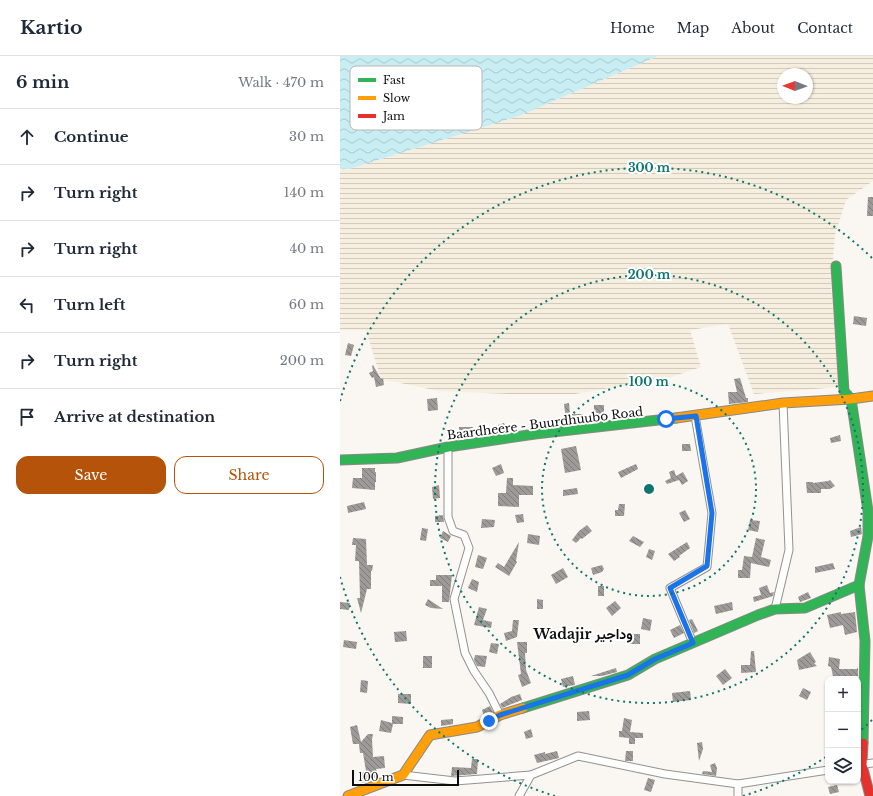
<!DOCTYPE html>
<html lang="en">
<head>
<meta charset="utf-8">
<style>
	body { margin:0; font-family:"Libre Baskerville",Vazirmatn,serif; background:#f6f6f7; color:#1f2937 }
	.controls { position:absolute; right:12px; bottom:12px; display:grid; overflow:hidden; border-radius:8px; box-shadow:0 1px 3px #0004 }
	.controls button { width:36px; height:36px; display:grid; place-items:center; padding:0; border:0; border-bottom:1px solid #e0e1e3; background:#fff; color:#1f2937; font:20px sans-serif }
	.compass { position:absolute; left:437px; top:12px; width:36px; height:36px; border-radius:50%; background:#fff; box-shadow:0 1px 3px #0004; rotate:271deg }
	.scale { position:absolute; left:12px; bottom:10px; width:107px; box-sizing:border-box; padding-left:4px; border:2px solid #0d0d0d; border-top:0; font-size:11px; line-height:14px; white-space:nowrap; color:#0d0d0d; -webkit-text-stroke:3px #fff; paint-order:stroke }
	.stop { position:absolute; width:12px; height:12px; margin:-9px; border:3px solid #1a73e8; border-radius:50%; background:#fff }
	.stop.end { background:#1a73e8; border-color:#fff; box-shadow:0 1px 4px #0008 }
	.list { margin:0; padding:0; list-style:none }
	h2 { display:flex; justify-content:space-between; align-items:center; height:52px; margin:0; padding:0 16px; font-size:17px }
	h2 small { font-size:13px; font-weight:400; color:#747a83 }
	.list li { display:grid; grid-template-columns:26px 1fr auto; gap:12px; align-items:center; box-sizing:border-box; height:56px; padding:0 16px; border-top:1px solid #e0e1e3 }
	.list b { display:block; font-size:15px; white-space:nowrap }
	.list em { font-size:13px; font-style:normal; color:#747a83 }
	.actions { display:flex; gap:8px; padding:12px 16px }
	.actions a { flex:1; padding:9px 0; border:1px solid #b45309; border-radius:12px; text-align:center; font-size:14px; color:#b45309 }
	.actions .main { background:#b45309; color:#fff }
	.icon { flex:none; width:22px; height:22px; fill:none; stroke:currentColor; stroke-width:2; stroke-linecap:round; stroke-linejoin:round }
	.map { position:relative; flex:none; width:533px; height:740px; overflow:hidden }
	header { display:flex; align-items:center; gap:24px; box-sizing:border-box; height:56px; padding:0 20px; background:#fff; border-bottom:1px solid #e0e1e3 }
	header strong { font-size:19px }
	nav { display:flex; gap:22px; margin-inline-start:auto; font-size:14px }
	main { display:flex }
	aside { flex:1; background:#fff }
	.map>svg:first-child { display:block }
</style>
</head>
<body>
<header>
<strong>Kartio</strong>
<nav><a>Home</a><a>Map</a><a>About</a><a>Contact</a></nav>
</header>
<main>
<aside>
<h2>6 min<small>Walk · 470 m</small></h2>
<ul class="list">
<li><svg class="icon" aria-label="ahead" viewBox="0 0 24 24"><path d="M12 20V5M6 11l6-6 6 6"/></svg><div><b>Continue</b></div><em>30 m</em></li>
<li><svg class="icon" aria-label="right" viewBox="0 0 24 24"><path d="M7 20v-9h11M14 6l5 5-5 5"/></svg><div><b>Turn right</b></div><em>140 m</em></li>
<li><svg class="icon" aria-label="right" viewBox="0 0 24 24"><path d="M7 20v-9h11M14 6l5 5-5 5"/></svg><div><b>Turn right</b></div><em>40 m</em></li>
<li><svg class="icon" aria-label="left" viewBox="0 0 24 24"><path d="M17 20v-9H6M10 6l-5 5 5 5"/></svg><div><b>Turn left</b></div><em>60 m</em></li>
<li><svg class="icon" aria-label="right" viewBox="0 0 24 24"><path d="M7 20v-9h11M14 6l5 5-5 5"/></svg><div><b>Turn right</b></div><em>200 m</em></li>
<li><svg class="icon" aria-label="arrive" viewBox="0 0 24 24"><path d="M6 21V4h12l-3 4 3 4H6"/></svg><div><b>Arrive at destination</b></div></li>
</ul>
<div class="actions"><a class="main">Save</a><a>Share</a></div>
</aside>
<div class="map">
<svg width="533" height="740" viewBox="0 0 533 740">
	<defs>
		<pattern id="farmland-rules" width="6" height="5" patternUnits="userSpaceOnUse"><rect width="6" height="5" fill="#f6eede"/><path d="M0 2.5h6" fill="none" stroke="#d2cbbd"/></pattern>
		<pattern id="water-waves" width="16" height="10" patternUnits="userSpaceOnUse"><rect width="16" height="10" fill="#c8edf3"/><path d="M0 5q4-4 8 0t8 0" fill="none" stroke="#abcacf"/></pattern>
		<pattern id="building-back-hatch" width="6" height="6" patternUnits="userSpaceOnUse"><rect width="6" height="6" fill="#9d9a97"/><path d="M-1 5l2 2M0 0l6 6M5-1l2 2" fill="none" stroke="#7e7c7a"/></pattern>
	</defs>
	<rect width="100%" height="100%" fill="#faf6f1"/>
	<path fill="url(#farmland-rules)" fill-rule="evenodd" d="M318 0H533V125L506 144 495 179 491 228 499 331 414 338 388 268 350 274 361 311 328 322 235 338H168L99 335 41 323 26 274H0V113H9L179 60ZM443 18H467V42H443Z"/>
	<path fill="url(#water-waves)" d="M0 0H318L179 60 9 113H0Z"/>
	<g fill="url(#building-back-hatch)">
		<path d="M528 141H533V160H527Z"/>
		<path d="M514 260 527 262 526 270 513 268Z"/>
		<path d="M8 287 14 289 11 300 5 299Z"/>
		<path d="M33 309 41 323 43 322 44 329 36 331 34 321 32 322 29 317 33 315 32 310Z"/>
		<path d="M400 322 406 342H408V346L389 348 388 336H397L394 323Z"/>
		<path d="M97 342 98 354 88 355 87 343Z"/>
		<path d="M229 347 230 358H243V362L226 364 224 348Z"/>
		<path d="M254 349H264V364L254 365Z"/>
		<path d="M164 367 167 374 160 376 158 369Z"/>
		<rect x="119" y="371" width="14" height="7"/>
		<path d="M500 379 501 385 491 387 490 382Z"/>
		<path d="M342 388H350L351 395H342Z"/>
		<path d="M236 390 241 414 225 417 221 393Z"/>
		<path d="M161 408 164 417 156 420 152 412Z"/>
		<path d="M296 408 298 413 281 422 278 416Z"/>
		<path d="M22 412H35V416H36V426H35V434L12 432 13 422H22Z"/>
		<path d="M334 414 336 420 343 416 348 425 342 429 339 424 327 428 325 425 331 422 329 416Z"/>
		<path d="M167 422H173V429L193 430V439H179V451L158 450V437H166Z"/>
		<path d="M490 424 495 430 490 433H481V437H467L466 426H473V427L488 425Z"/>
		<path d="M99 429 100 442 93 443 92 431Z"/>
		<path d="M237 432 238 438 223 440V434Z"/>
		<path d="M24 446 26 453 8 457 7 450Z"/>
		<path d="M279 448H285L284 460H275V454H278Z"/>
		<path d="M345 454 350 463 344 466 339 457Z"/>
		<path d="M183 458 184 466 177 467 175 459Z"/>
		<path d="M103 459 104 466H95V460Z"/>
		<path d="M142 463 155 464 154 471 141 472Z"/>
		<path d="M410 464 420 465 418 476 408 474Z"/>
		<path d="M247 469 252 475 242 483 241 482 236 487 232 484 239 475Z"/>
		<path d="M521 471 522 478 511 481 510 475Z"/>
		<path d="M82 472 88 473 86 485 80 484Z"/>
		<path d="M103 475 111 480 108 486 100 482Z"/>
		<path d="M188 478 200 480 199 489 187 487Z"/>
		<path d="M293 480 304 486 300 491 289 485Z"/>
		<path d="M13 482 26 483 27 509H33L32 515H31V533H27L21 557 17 542H20L19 505H15L16 489H12Z"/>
		<path d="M416 482 425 484 421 501 431 504 429 511 411 507 410 522H398V514H402L404 500 412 501Z"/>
		<path d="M179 486 176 505 177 506 169 520 155 511 158 507 164 511Z"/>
		<path d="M347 486 350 492 339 500 340 501 334 505 328 498Z"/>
		<path d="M309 493 315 495 312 504 306 501Z"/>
		<path d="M138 499 147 502 143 513 135 511Z"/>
		<path d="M493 507 495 513 475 517V511Z"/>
		<path d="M262 509 264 513 262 516 253 519 251 512Z"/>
		<path d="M223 512 228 521 216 528 211 519Z"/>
		<path d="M96 519H112L109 546H102V530H90V524H96Z"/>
		<path d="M132 523 139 526 137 536 128 532Z"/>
		<path d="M427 529 430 537 434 536 433 540 414 546 413 541 421 539 419 532Z"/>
		<rect x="258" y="530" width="6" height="10"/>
		<path d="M468 536 471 542 460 546 458 541Z"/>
		<path d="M88 543 103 553 91 552 85 549Z"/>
		<path d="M197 543 203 544V553H197Z"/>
		<path d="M275 545 281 552 272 560 266 552Z"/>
		<path d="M0 546 10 547 9 554 0 553Z"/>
		<path d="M392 546 393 554 376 558 374 550Z"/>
		<path d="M139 551 147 553 143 564 152 566 151 572 134 569Z"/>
		<path d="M501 556V558L515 556 517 576 505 579 503 569 490 572 487 559Z"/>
		<path d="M303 562 312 564 310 575 301 573Z"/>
		<path d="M352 563 358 575 354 577 349 564Z"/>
		<path d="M173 564H179L177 581 166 585 164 577 172 575Z"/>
		<path d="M340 569 344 577 334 582 330 574Z"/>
		<path d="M66 575 67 585 55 586 54 576Z"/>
		<rect x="290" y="578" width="10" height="10"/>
		<path d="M4 584 17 586 16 593 3 591Z"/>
		<path d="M177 586H187V597H185L186 614 191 627 182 631 178 619 181 618Z"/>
		<path d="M151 587 159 588 157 598 149 596Z"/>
		<path d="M411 595H414L416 616 401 617V609H410Z"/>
		<path d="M470 596 476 606 474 607 477 610 459 614 457 604Z"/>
		<path d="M135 599 147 600 145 611 137 610 134 604Z"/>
		<rect x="83" y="600" width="9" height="12"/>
		<path d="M489 601 500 603 499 613H517L518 611V620H493L491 611 488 610Z"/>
		<path d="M276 612 277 616 262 620H251Z"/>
		<path d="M385 613 392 622 383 629 376 620Z"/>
		<path d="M233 620 235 629 223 631 221 623Z"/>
		<path d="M21 624 28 625 27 637 20 636Z"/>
		<path d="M463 632 471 636 467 644 459 640Z"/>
		<path d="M350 635 351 644 333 646 332 637Z"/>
		<path d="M58 638H71V648L58 647Z"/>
		<path d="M180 638 182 644 162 652 160 648 171 641Z"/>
		<path d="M150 650 153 656 144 660 142 654Z"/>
		<path d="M249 655 250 664 237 665V656Z"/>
		<path d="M52 660 63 661V668H53L51 677 39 675 41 664 52 667Z"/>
		<path d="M284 662 292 664 290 676 303 677V682H295V688H289V682L279 681V675H282Z"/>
		<path d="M113 663V668L101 670V664Z"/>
		<path d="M17 669 21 686 28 678H33L32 683 33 701 44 700 45 712 36 713 38 720 22 727 19 718 26 715 23 697H20L19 688H13L10 671Z"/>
		<path d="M191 673 193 681 186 683 184 676Z"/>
		<path d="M362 686 363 693 359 705 357 687Z"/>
		<path d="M217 695 219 702 197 707 194 699 205 696V698Z"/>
		<path d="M286 695H293V705H285Z"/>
		<path d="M132 703H138L137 718 111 720 112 711 131 712Z"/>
		<path d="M375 707 377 712 376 720 362 718 363 715 372 716 370 709Z"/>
		<path d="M308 722 315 724 311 736 304 734Z"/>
		<path d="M497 729 499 736 490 738 488 731Z"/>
	</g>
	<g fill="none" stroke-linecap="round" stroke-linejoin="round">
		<g stroke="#949290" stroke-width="9">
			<g id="street">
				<path d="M108 391V461L113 475 124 479 129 492 114 543 125 597 134 615 149 637 160 659"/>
				<path d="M435 553 449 494 443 347"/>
				<path d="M353 587 330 532 367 511 372 457 355 360"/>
				<path d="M518 709 533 707"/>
				<path d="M63 719 115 725 191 719"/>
				<path d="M398 728V740"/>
				<path d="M179 740 191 719 238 700 325 718 398 728 488 714"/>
			</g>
		</g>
		<g stroke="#8a8986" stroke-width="11">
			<g id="fast">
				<path d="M496 210 504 335 511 343 528 455V480L519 529 525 585 523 687"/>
				<path d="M0 404 57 402 108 391 195 378 336 362"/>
				<path d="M183 652 288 619 315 603 418 559 435 553 465 552 519 529"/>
			</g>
		</g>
		<g stroke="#8a8986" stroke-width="11">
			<g id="slow">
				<path d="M336 362 443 347 511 343 533 340"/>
				<path d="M8 740 63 719 90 679 137 671 160 659 183 652"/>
			</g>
		</g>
		<g stroke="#8a8986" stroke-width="11">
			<path id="jam" d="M523 687 522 709 530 740"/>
		</g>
		<use href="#street" stroke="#fefefd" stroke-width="7"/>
		<use href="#fast" stroke="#30b455" stroke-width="9"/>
		<use href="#slow" stroke="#ff9f0a" stroke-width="9"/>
		<use href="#jam" stroke="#e5322d" stroke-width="9"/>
	</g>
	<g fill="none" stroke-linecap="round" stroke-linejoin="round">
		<path stroke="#1a73e8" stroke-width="5" d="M149 665 160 659 288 619 315 603 353 587 330 532 367 510 372 457 356 360 326 363"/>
	</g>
	<g fill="none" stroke="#0f766e" stroke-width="2" stroke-dasharray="2 4">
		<circle cx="309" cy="433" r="107"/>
		<circle cx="309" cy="433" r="214"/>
		<path d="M532 664A321 321 0 0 1 520 675M486 701A321 321 0 0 1 403 740M215 740A321 321 0 0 1 0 521M0 345A321 321 0 0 1 532 202"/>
	</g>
	<g text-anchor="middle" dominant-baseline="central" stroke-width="4" stroke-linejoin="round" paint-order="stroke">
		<g font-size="12" fill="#0d0d0d" stroke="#fff">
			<text transform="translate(205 367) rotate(-7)">Baardheere - Buurdhuubo Road</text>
		</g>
		<g font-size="14" font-weight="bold" fill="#0d0d0d" stroke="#fff">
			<text x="243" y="578">Wadajir وداجير</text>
		</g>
	</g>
	<rect x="10" y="10" width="132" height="64" rx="6" fill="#fff" stroke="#b6b6b6" stroke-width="1"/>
	<rect x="18" y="22" width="18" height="4" fill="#30b455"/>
	<rect x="18" y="40" width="18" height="4" fill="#ff9f0a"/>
	<rect x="18" y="58" width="18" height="4" fill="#e5322d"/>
	<g font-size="11" fill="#0d0d0d">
		<text x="43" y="28">Fast</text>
		<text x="43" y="46">Slow</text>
		<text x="43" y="64">Jam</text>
	</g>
	<circle cx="309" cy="433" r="6" fill="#0f766e" stroke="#fff" stroke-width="2"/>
	<g font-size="12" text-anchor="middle" font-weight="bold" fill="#0f766e" stroke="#fff" stroke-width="4" stroke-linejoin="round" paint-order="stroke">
		<text x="309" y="116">300 m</text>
		<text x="309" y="223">200 m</text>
		<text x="309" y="330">100 m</text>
	</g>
</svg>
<div class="controls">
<button>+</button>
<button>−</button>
<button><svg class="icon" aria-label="layers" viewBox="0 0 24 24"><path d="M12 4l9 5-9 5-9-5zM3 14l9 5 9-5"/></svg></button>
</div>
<svg class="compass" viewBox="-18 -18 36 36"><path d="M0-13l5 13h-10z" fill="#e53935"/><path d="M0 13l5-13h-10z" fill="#747a83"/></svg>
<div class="scale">100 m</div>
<div class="stop" style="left:326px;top:363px"></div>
<div class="stop end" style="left:149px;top:665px"></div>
</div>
</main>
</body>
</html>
